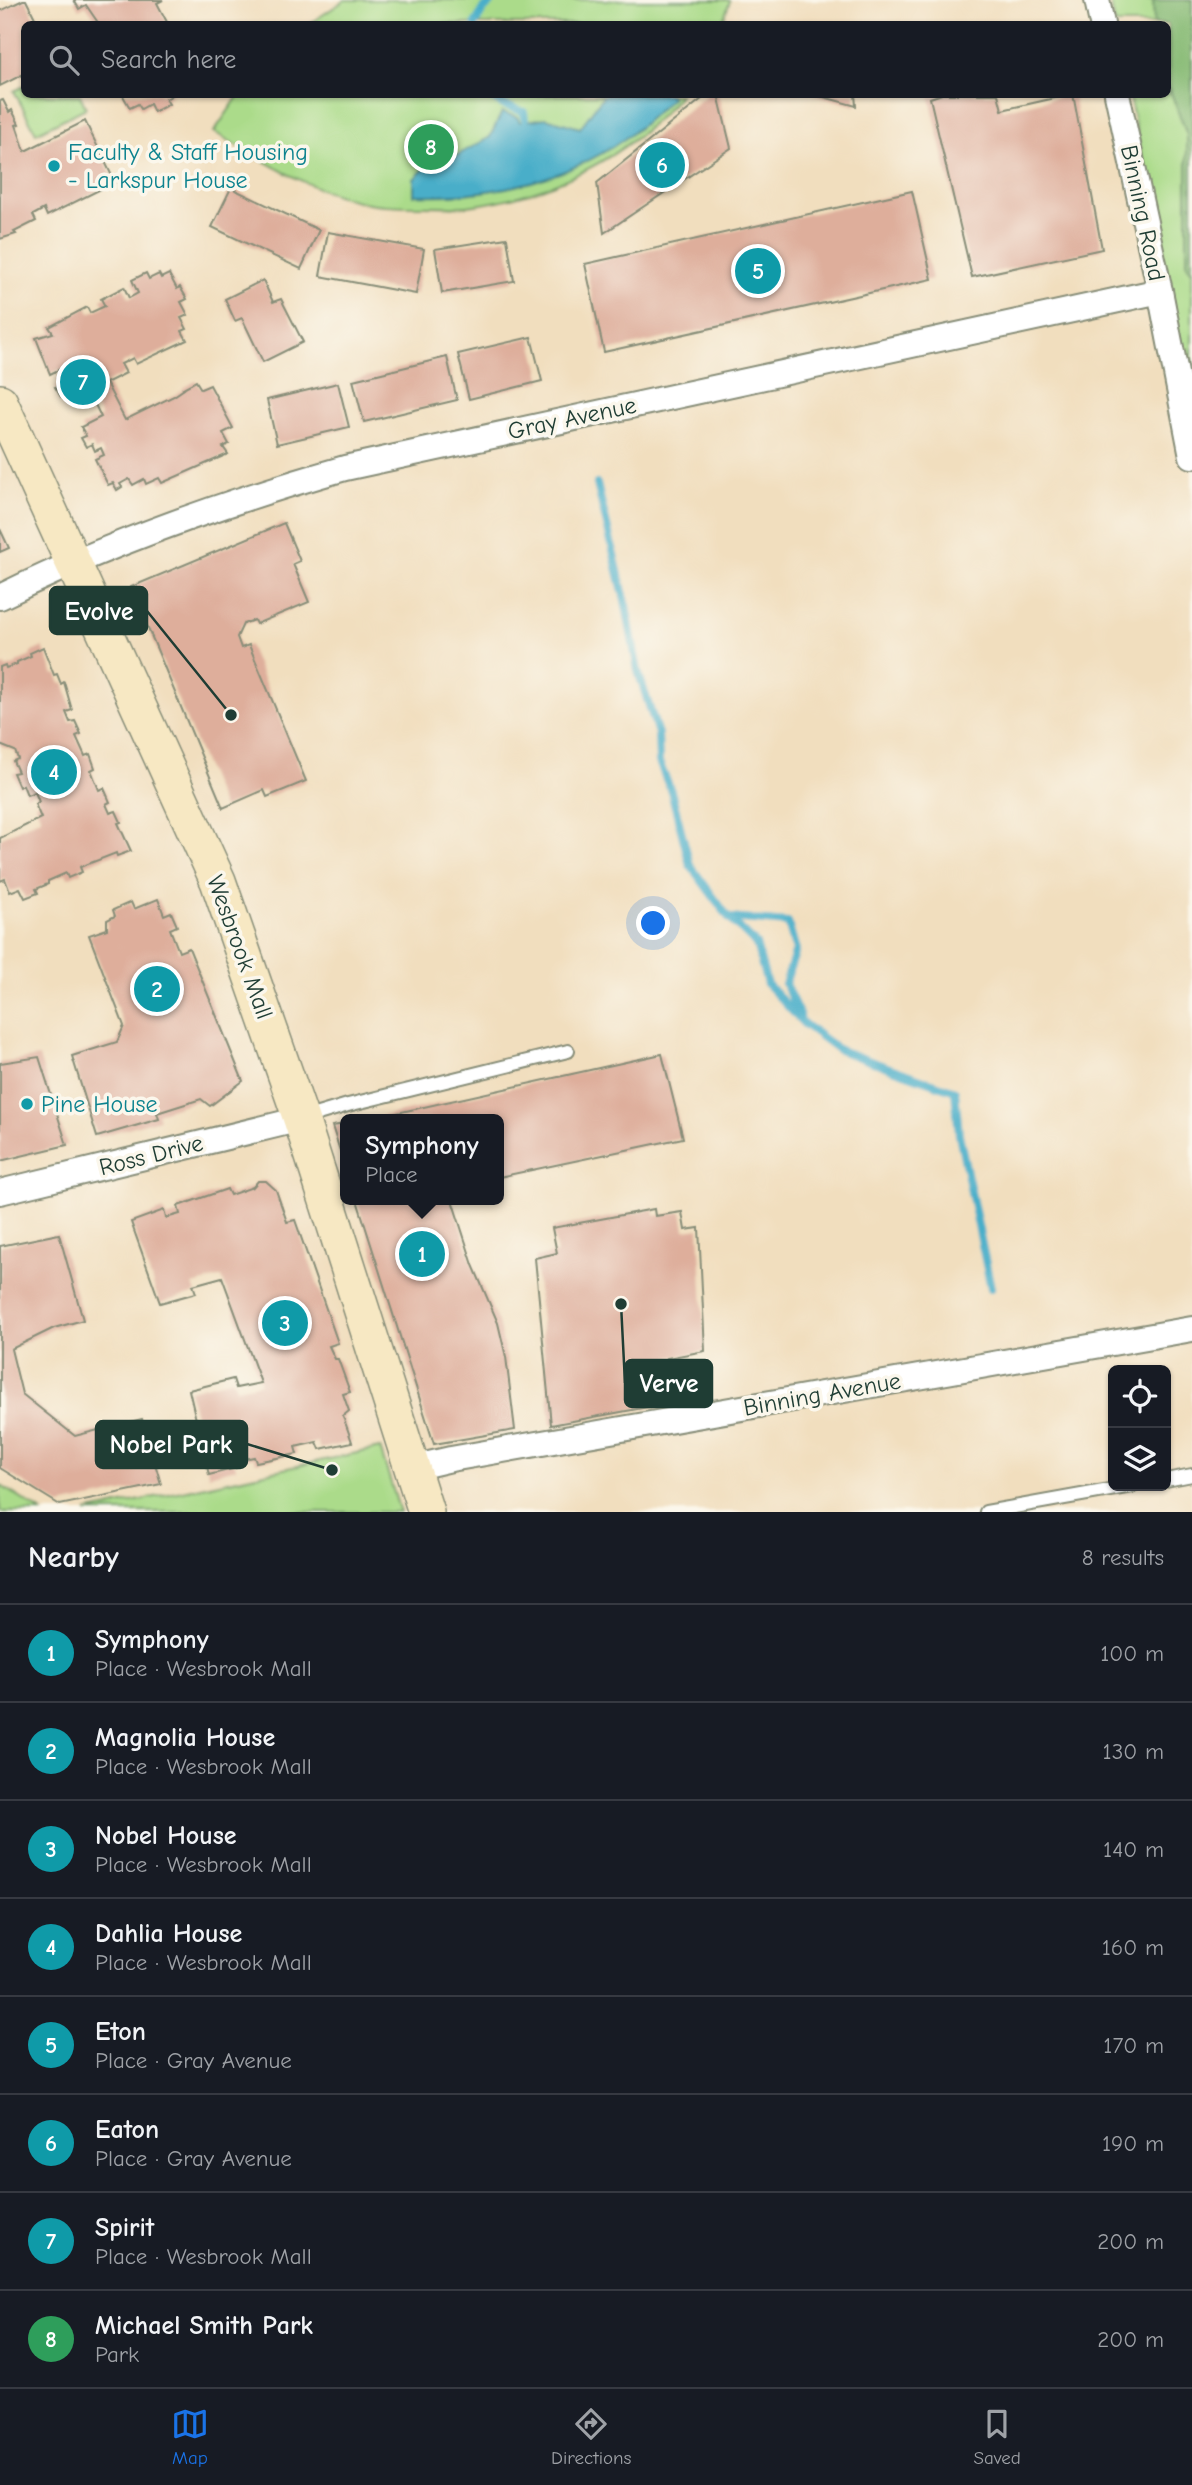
<!DOCTYPE html>
<html lang="en">
<head>
<meta charset="utf-8">
<style>
	body { margin:0; font-family:"Comic Neue",sans-serif; background:#242831; color:#f1f3f6 }
	.controls { position:absolute; right:21px; bottom:21px; display:grid; overflow:hidden; border-radius:10px; box-shadow:0 2px 5px #0004 }
	.controls button { width:63px; height:63px; display:grid; place-items:center; padding:0; border:0; border-bottom:2px solid #363941; background:#171b24; color:#f1f3f6; font:35px sans-serif }
	.you { position:absolute; left:654px; top:924px; width:24px; height:24px; margin:-18px; border:5px solid #fff; border-radius:50%; background:#1a73e8; box-shadow:0 0 0 10px #1a73e833 }
	.badge { display:grid; place-items:center; width:46px; height:46px; border-radius:50%; background:#1a73e8; color:#fff; font-size:23px; font-weight:700 }
	.pin { position:absolute; translate:-50% -50%; border:4px solid #fff; box-shadow:0 2px 7px #0006 }
	.popup { position:absolute; left:340px; top:1114px; width:164px; height:91px; box-sizing:border-box; display:grid; place-content:center; border-radius:10px; background:#171b24; filter:drop-shadow(0 2px 5px #0005); font-size:23px; white-space:nowrap; color:#9ea1a6 }
	.popup b { font-size:26px; color:#f1f3f6 }
	.popup::after { content:''; position:absolute; left:50%; top:100%; margin-left:-14px; border:14px solid transparent; border-top-color:#171b24 }
	.list { margin:0; padding:0; list-style:none }
	h2 { display:flex; justify-content:space-between; align-items:center; height:91px; margin:0; padding:0 28px; font-size:30px }
	h2 small { font-size:23px; font-weight:400; color:#9ea1a6 }
	.list li { display:grid; grid-template-columns:46px 1fr auto; gap:21px; align-items:center; box-sizing:border-box; height:98px; padding:0 28px; border-top:2px solid #363941 }
	.list b { display:block; font-size:26px; white-space:nowrap }
	.list p { margin:0; font-size:23px; white-space:nowrap; color:#9ea1a6 }
	.list em { font-size:23px; font-style:normal; color:#9ea1a6 }
	.icon { flex:none; width:38px; height:38px; fill:none; stroke:currentColor; stroke-width:2; stroke-linecap:round; stroke-linejoin:round }
	.map { position:relative; flex:none; width:1192px; height:1512px; overflow:hidden }
	.search { position:absolute; background:#171b24; box-shadow:0 2px 5px #0004; left:21px; right:21px; top:21px; height:77px; display:flex; align-items:center; gap:18px; box-sizing:border-box; padding:0 24px; border-radius:10px; color:#9ea1a6; font-size:26px }
	.sheet { height:875px; background:#171b24 }
	nav { display:flex; justify-content:space-around; align-items:center; box-sizing:border-box; height:98px; border-top:2px solid #363941; background:#171b24; font-size:19px; color:#9ea1a6 }
	nav a { display:grid; justify-items:center; gap:4px }
	nav .on { color:#1a73e8 }
	.map>svg:first-child { display:block }
</style>
</head>
<body>
<div class="map">
<svg width="1192" height="1512" viewBox="0 0 1192 1512">
	<rect width="100%" height="100%" fill="#fbf7ec"/>
	<filter id="ink" filterUnits="userSpaceOnUse"><feTurbulence type="fractalNoise" baseFrequency=".0143" numOctaves="2"/><feDisplacementMap in="SourceGraphic" scale="14" xChannelSelector="R" yChannelSelector="G"/><feConvolveMatrix kernelMatrix="1 2 1 2 8 2 1 2 1" color-interpolation-filters="sRGB"/></filter>
	<filter id="wash" filterUnits="userSpaceOnUse"><feTurbulence type="fractalNoise" baseFrequency=".00686" numOctaves="4" result="noise"/><feDisplacementMap in="SourceGraphic" scale="28" xChannelSelector="R" yChannelSelector="G"/><feGaussianBlur stdDeviation="1.57" result="paint"/><feColorMatrix in="noise" values="0 0 0 0 0 0 0 0 0 0 0 0 0 0 0 0 0 1.4 0 .05"/><feComposite in="paint" operator="in"/></filter>
	<g filter="url(#wash)">
		<rect width="100%" height="100%" fill="#f1debe"/>
		<g fill="#abdb8a" stroke="#658c5f" stroke-width="2">
			<path d="M345 0H728L730 1 722 24H309Z"/>
			<path d="M1110 0H1192V398L1129 95 1168 94V24H1115Z"/>
			<path d="M24 86V94L80 95 86 108 36 133 14 91Z"/>
			<path d="M239 95H680C628 158 549 196 468 206 455 207 440 206 426 206 403 206 379 206 357 201 305 188 260 159 214 132Z"/>
			<path d="M380 1448 400 1512H86Z"/>
			<path d="M0 1485 42 1512H0Z"/>
		</g>
		<path fill="#88bb76" stroke="#547c55" stroke-width="2" d="M1153 0H1192V271L1187 265V135L1168 85V24H1154Z"/>
		<path fill="#4aaec9" stroke="#34767e" stroke-width="2" d="M669 94 672 98C660 108 649 120 636 130 576 179 491 198 414 195V179L429 164 454 157 490 137 502 112 517 117 520 122 546 118 580 128 604 95Z"/>
		<g fill="none" stroke-linecap="round" stroke-linejoin="round">
			<g stroke="#4aaec9" stroke-width="8">
				<path d="M475 24 483 10 494 0"/>
				<path d="M488 94 501 104 524 112 525 120"/>
				<path d="M597 484 625 600 638 671 658 734 659 762 671 791 690 865 729 918 756 944 767 984 804 1024 839 1050 955 1091 959 1134 991 1288"/>
				<path d="M729 918 788 923 796 950 785 984 800 1016"/>
			</g>
		</g>
		<g id="blocks">
			<g fill="#deae9b">
				<path d="M23 0H26L38 24H24V74L0 86V11Z"/>
				<path d="M74 0H163L157 3 168 24H99L86 5 79 9Z"/>
				<path d="M122 94H174L166 99 169 104 154 112 150 104 141 109 138 104 130 108Z"/>
				<path d="M708 94H718L731 148 604 233 597 183Z"/>
				<path d="M816 94H855L856 106 816 95Z"/>
				<path d="M942 94H998L1002 110 1073 94 1102 249 972 277 930 98Z"/>
				<path d="M3 100 9 112 12 110 19 124 16 125 25 151 85 121 115 182 47 216 44 209 33 215 36 221 14 232 16 234 0 239V101Z"/>
				<path d="M231 188 319 230 301 269 212 227Z"/>
				<path d="M912 191 932 279 604 352 585 264Z"/>
				<path d="M328 232 424 249 416 294 320 276Z"/>
				<path d="M507 238 514 281 442 293 435 249Z"/>
				<path d="M146 273 149 279 159 274 161 278 169 274 177 289 180 287 187 299 181 302 188 315 181 318 187 329 182 331 187 340 136 364 133 358 121 364 126 373 106 383 125 420 174 396 184 389 183 388 196 381 201 389 210 385 233 428 223 433 229 444 223 447 228 454 162 483 159 478 146 484 144 479 133 485 129 479 120 484 122 487 117 490 113 483 108 485 95 459 104 455 101 448 95 451 92 444 86 447 81 438 86 436 81 427 101 417 90 394 71 404 66 394 61 397 55 387 60 385 57 379 63 376 60 369 50 374 36 338 53 333 49 327 87 307 90 313 105 306 101 299 124 287 129 298 138 293 132 280Z"/>
				<path d="M263 280 273 302 281 299 303 342 263 362 242 318 235 321 225 299Z"/>
				<path d="M531 337 542 381 469 399 458 354Z"/>
				<path d="M447 357 457 400 364 422 353 380Z"/>
				<path d="M338 383 349 427 277 444 267 400Z"/>
				<path d="M284 523 300 561 293 564 309 602 256 624 254 620 243 624 237 637 241 648 249 645 306 781 267 797 264 790 223 808 131 587Z"/>
				<path d="M0 529 9 548 0 552Z"/>
				<path d="M43 647 54 675 57 674 61 684 64 682 72 710 66 712 70 722 75 721 81 734 76 736 85 756 90 754 95 768 91 770 99 790 104 788 110 802 106 804 110 813 116 811 121 822 118 823 131 851 117 856 116 853 80 867 82 872 68 878 66 873 48 881V884L36 889 38 893 25 898 20 888 10 892 5 879 0 881V838L41 818 35 804 39 802 35 792 27 795 23 785 19 787 13 773 18 772 13 761 18 759 15 751 0 745V667L5 665 6 668 17 664V662L31 656 30 653Z"/>
				<path d="M158 899 164 915 171 912 177 926 170 929 179 952 189 948 243 1081 210 1106 201 1099 157 1113 159 1119 97 1137 72 1056 117 1042 124 1026 89 935 107 929V920L115 916 113 910 131 902 134 909Z"/>
				<path d="M662 1054 683 1138 499 1177V1119H370Z"/>
				<path d="M39 1057 67 1145 0 1161V1063Z"/>
				<path d="M345 1124V1163H344L332 1126Z"/>
				<path d="M258 1181H266L276 1190 287 1222 295 1220 338 1343 329 1346 335 1359H338L350 1392 343 1394 349 1411 343 1416 352 1442 320 1449 317 1442 295 1447 297 1454 256 1462 254 1457 234 1461 236 1468 209 1475 189 1390 233 1379 236 1388 261 1383 222 1277 193 1285 196 1293 160 1303 131 1222 164 1210 166 1218 180 1214 178 1206 227 1189 230 1195 253 1187Z"/>
				<path d="M357 1200H452L473 1265 498 1323 506 1357 515 1430 434 1444Z"/>
				<path d="M654 1209 655 1216 682 1212 685 1230 699 1228 705 1351 667 1358 675 1402 551 1425 535 1258 557 1253 552 1228Z"/>
				<path d="M59 1234 83 1320 54 1328 11 1349 22 1394 75 1436 142 1419 161 1484 60 1505 0 1468V1246Z"/>
			</g>
		</g>
	</g>
	<g filter="url(#ink)">
		<use href="#blocks" fill-opacity="0" stroke="#888e79" stroke-width="2"/>
		<g fill="none" stroke-linecap="round" stroke-linejoin="round">
			<g stroke="#888e79" stroke-width="16">
				<g id="lane">
					<path d="M301 1119 348 1105 568 1051"/>
					<path d="M1166 1480 1192 1475"/>
					<path d="M986 1512 1132 1486"/>
				</g>
			</g>
			<g stroke="#888e79" stroke-width="28">
				<g id="street">
					<path d="M1097 0 1102 24"/>
					<path d="M1117 94 1160 291 1192 456"/>
					<path d="M0 597C111 542 226 502 345 468L1160 291"/>
					<path d="M0 1192 301 1119"/>
					<path d="M412 1468 451 1459 1192 1329"/>
				</g>
			</g>
			<g stroke="#888e79" stroke-width="38">
				<path id="secondary" d="M0 402 218 881 301 1119 426 1512"/>
			</g>
			<use href="#lane" stroke="#fff" stroke-width="12"/>
			<use href="#street" stroke="#fff" stroke-width="24"/>
			<use href="#secondary" stroke="#f7e8c3" stroke-width="35"/>
		</g>
	</g>
	<g fill="#0f9aa8" stroke="#fbf7ec" stroke-width="2.5">
		<circle cx="54" cy="166" r="7"/>
		<circle cx="27" cy="1104" r="7"/>
	</g>
	<g text-anchor="middle" dominant-baseline="central" stroke-width="7" stroke-linejoin="round" paint-order="stroke">
		<g font-size="24" fill="#0d838f" stroke="#fbf7ec" text-anchor="start">
			<text x="68" y="152">Faculty &amp; Staff Housing<tspan x="68" dy="28">- Larkspur House</tspan></text>
			<text x="41" y="1104">Pine House</text>
		</g>
		<g font-size="24" fill="#1f3d34" stroke="#fbf7ec">
			<text transform="translate(1143 213) rotate(78)">Binning Road</text>
			<text transform="translate(572 418) rotate(-12)">Gray Avenue</text>
			<text transform="translate(240 947) rotate(70)">Wesbrook Mall</text>
			<text transform="translate(151 1155) rotate(-14)">Ross Drive</text>
			<text transform="translate(822 1394) rotate(-10)">Binning Avenue</text>
		</g>
	</g>
	<path fill="none" stroke="#1f3d34" stroke-width="2.5" d="M231 715L147 611M621 1304L625 1383M332 1470L247 1444"/>
	<g fill="#1f3d34" stroke="#fbf7ec" stroke-width="2.5">
		<circle cx="231" cy="715" r="7"/>
		<circle cx="621" cy="1304" r="7"/>
		<circle cx="332" cy="1470" r="7"/>
	</g>
	<g fill="#1f3d34" stroke="#1f3d34" stroke-width="2.5">
		<rect x="50" y="587" width="97" height="47" rx="7"/>
		<rect x="625" y="1360" width="87" height="47" rx="7"/>
		<rect x="96" y="1421" width="151" height="47" rx="7"/>
	</g>
	<g font-size="26" text-anchor="middle" font-weight="bold" fill="#fff">
		<text x="99" y="620">Evolve</text>
		<text x="669" y="1392">Verve</text>
		<text x="171" y="1453">Nobel Park</text>
	</g>
</svg>
<div class="controls">
<button><svg class="icon" aria-label="locate" viewBox="0 0 24 24"><circle cx="12" cy="12" r="6"/><path d="M12 2v4M12 18v4M2 12h4M18 12h4"/></svg></button>
<button><svg class="icon" aria-label="layers" viewBox="0 0 24 24"><path d="M12 4l9 5-9 5-9-5zM3 14l9 5 9-5"/></svg></button>
</div>
<div class="you"></div>
<div class="pin badge" style="left:422px;top:1254px;background:#0f9aa8">1</div>
<div class="popup"><b>Symphony</b>Place</div>
<div class="pin badge" style="left:157px;top:989px;background:#0f9aa8">2</div>
<div class="pin badge" style="left:285px;top:1323px;background:#0f9aa8">3</div>
<div class="pin badge" style="left:54px;top:772px;background:#0f9aa8">4</div>
<div class="pin badge" style="left:758px;top:271px;background:#0f9aa8">5</div>
<div class="pin badge" style="left:662px;top:165px;background:#0f9aa8">6</div>
<div class="pin badge" style="left:83px;top:382px;background:#0f9aa8">7</div>
<div class="pin badge" style="left:431px;top:147px;background:#2e9e5b">8</div>
<div class="search"><svg class="icon" aria-label="search" viewBox="0 0 24 24"><circle cx="10" cy="10" r="6"/><path d="M15 15l6 6"/></svg>Search here</div>
</div>
<section class="sheet">
<h2>Nearby<small>8 results</small></h2>
<ul class="list">
<li><span class="badge" style="background:#0f9aa8">1</span><div><b>Symphony</b><p>Place · Wesbrook Mall</p></div><em>100 m</em></li>
<li><span class="badge" style="background:#0f9aa8">2</span><div><b>Magnolia House</b><p>Place · Wesbrook Mall</p></div><em>130 m</em></li>
<li><span class="badge" style="background:#0f9aa8">3</span><div><b>Nobel House</b><p>Place · Wesbrook Mall</p></div><em>140 m</em></li>
<li><span class="badge" style="background:#0f9aa8">4</span><div><b>Dahlia House</b><p>Place · Wesbrook Mall</p></div><em>160 m</em></li>
<li><span class="badge" style="background:#0f9aa8">5</span><div><b>Eton</b><p>Place · Gray Avenue</p></div><em>170 m</em></li>
<li><span class="badge" style="background:#0f9aa8">6</span><div><b>Eaton</b><p>Place · Gray Avenue</p></div><em>190 m</em></li>
<li><span class="badge" style="background:#0f9aa8">7</span><div><b>Spirit</b><p>Place · Wesbrook Mall</p></div><em>200 m</em></li>
<li><span class="badge" style="background:#2e9e5b">8</span><div><b>Michael Smith Park</b><p>Park</p></div><em>200 m</em></li>
</ul>
</section>
<nav>
<a class="on"><svg class="icon" aria-label="map" viewBox="0 0 24 24"><path d="M3 6l6-2 6 2 6-2v14l-6 2-6-2-6 2zM9 4v14M15 6v14"/></svg>Map</a>
<a><svg class="icon" aria-label="directions" viewBox="0 0 24 24"><path d="M12 3l9 9-9 9-9-9zM9 14v-3h6M13 9l2 2-2 2"/></svg>Directions</a>
<a><svg class="icon" aria-label="saved" viewBox="0 0 24 24"><path d="M7 4h10v16l-5-4-5 4z"/></svg>Saved</a>
</nav>
</body>
</html>
